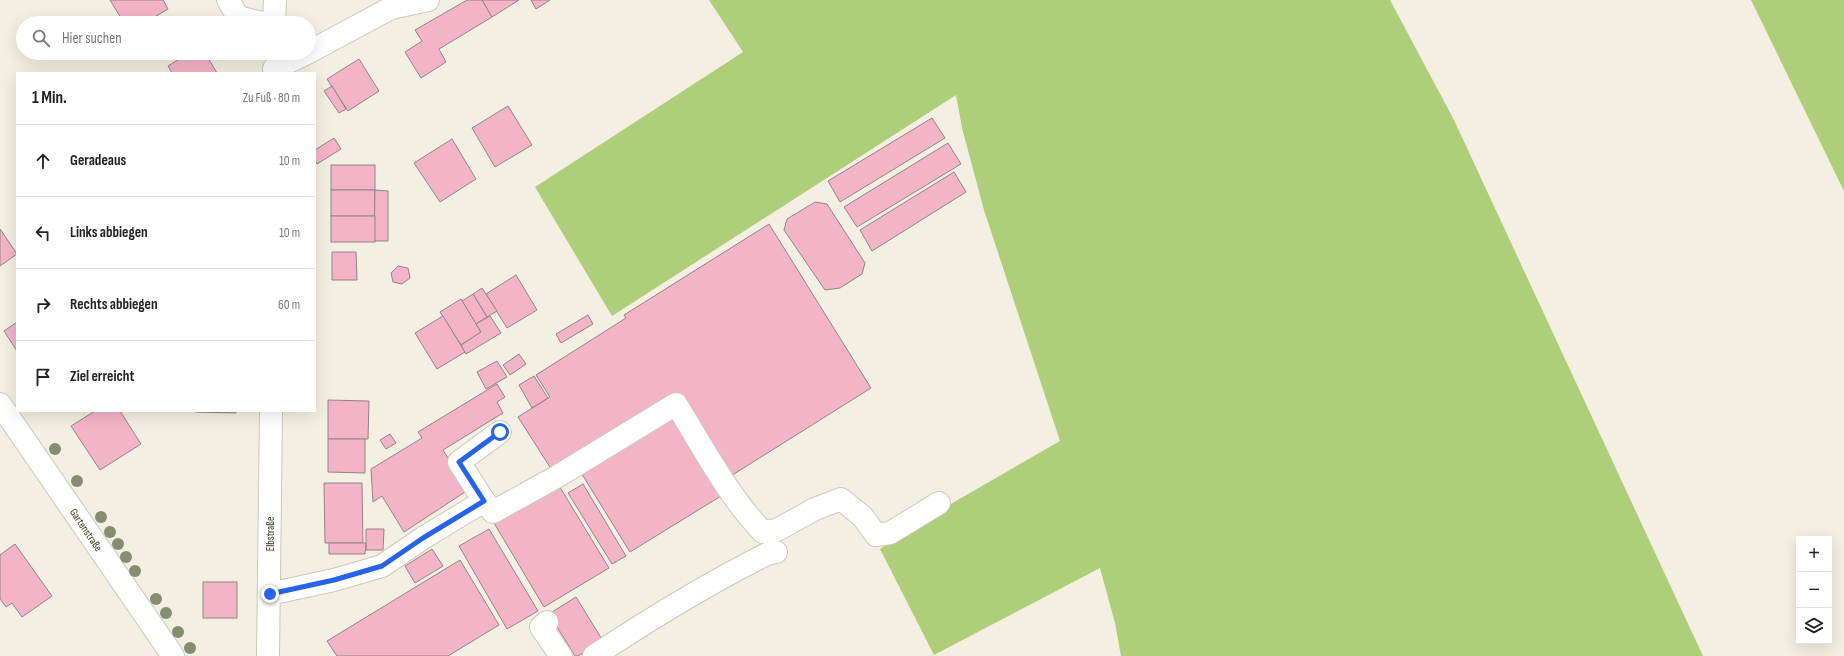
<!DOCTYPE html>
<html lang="de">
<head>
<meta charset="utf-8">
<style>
	body { margin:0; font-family:"Sofia Sans Condensed",sans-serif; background:#f6f6f6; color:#222 }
	.controls { position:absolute; right:12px; bottom:12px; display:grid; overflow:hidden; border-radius:0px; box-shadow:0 4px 16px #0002 }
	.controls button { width:36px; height:36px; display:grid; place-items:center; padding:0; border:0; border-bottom:1px solid #e0e0e0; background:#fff; color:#222; font:20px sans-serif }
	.stop { position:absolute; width:12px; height:12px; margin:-9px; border:3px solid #2563eb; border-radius:50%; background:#fff }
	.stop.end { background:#2563eb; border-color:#fff; box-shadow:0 1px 4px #0008 }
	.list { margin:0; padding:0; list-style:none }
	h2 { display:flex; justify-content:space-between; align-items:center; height:52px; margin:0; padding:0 16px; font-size:17px }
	h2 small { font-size:13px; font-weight:400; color:#767676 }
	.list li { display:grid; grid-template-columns:26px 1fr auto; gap:12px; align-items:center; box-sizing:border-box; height:72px; padding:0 16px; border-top:1px solid #e0e0e0 }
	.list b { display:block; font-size:15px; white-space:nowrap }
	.list em { font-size:13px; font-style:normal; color:#767676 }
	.icon { flex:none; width:22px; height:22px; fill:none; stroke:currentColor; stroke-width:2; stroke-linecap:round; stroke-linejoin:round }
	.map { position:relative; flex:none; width:1844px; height:656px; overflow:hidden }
	.search { position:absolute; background:#fff; box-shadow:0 4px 16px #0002; left:16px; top:16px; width:300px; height:44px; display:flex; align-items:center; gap:10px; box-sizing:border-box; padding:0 14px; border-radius:22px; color:#767676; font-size:15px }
	.panel { position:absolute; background:#fff; box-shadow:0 4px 16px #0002; left:16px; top:72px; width:300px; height:340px; border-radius:0px }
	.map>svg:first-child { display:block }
</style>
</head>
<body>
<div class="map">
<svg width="1844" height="656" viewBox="0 0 1844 656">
	<rect width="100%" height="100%" fill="#f3efe2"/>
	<g fill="#aece79">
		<path d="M709 0H1390L1454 120 1703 656H1121L1115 623 1100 568 934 655 880 549 949 505 1060 441 984 210 962 128 956 95 612 316 535 187 743 52Z"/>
		<path d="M1751 0H1844V191Z"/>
	</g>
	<g fill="#f4b4c8" stroke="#928487">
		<path d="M110 0H163L168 9 145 23H124Z"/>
		<path d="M467 0H482L492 17 439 49 446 62 421 78 405 52 422 41 415 30Z"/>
		<path d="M482 0H519L492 17Z"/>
		<path d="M531 0H550L536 9Z"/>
		<path d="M189 53H205L217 73H172L168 66Z"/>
		<path d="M359 59 379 91 348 111 327 79Z"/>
		<path d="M332 86 346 109 339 113 324 91Z"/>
		<path d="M508 106 532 145 495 167 472 128Z"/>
		<path d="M932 118 945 138 840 202 828 181Z"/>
		<path d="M334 138 341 149 317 164 315 160V150Z"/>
		<path d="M452 139 476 179 440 202 414 163Z"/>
		<path d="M948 143 961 164 857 227 844 207Z"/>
		<rect x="331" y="165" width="44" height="25"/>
		<path d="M954 172 966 192 872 251 860 230Z"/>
		<rect x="331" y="190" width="44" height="26"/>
		<path d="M375 190 388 191V241H374Z"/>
		<path d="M815 202 827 204 865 263 862 274 840 288 825 290 784 230 787 219Z"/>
		<rect x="331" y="216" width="44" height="26"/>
		<path d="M769 224 871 388 726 479 676 398 555 475 518 417 550 397 536 375 626 318 624 315Z"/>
		<path d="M0 229 17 254 0 266Z"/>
		<path d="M332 252H356L357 280H332Z"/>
		<path d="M398 266 408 268 410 278 402 284 393 282 391 273Z"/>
		<path d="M516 275 537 310 507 328 486 294Z"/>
		<path d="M482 288 497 311 487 317 473 294Z"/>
		<path d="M473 294 487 317 476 324 462 301Z"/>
		<path d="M461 299 481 332 461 345 440 312Z"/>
		<path d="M588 315 593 324 561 343 556 334Z"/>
		<path d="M443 316 465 352 437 369 415 333Z"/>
		<path d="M490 316 501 333 466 354 461 345 481 332 476 324Z"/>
		<path d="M17 322V351L4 331Z"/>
		<path d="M519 354 526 364 510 375 503 365Z"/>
		<path d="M497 361 507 377 486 389 477 372Z"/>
		<path d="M534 376 548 398 532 408 519 385Z"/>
		<path d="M497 384 505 397 497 402 503 413 443 450 468 490 404 532 382 496 373 502 371 469 422 438 418 432Z"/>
		<path d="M328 400 369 401 368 439H328Z"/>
		<path d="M95 411H120L141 444 100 470 71 426Z"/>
		<path d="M195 411H236V413L195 412Z"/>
		<path d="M677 412 726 493 630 552 580 471Z"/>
		<path d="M390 434 396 443 386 449 380 440Z"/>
		<path d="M328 439H365V473L328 472Z"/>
		<path d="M324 483H362L363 543H325Z"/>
		<path d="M558 484 609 568 544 607 494 523Z"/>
		<path d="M583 484 626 556 612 564 568 493Z"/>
		<path d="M366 529H384L383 550H366Z"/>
		<path d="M489 529 538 611 507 629 459 546Z"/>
		<path d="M329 543H366L365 554H329Z"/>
		<path d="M15 544 52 596 22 617 12 603 6 607 0 599V555Z"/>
		<path d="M432 549 443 566 415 583 405 566Z"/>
		<path d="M460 560 499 625 448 656H337L327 641Z"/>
		<rect x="203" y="582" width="34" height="36"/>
		<path d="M576 597 603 641 578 656H575L549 614Z"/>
	</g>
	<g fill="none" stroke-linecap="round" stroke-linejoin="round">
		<g stroke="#cbc8bb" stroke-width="24">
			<g id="minor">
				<path d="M228 0 238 17 262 23"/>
				<path d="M274 23 275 0"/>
				<path d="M309 52 391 8 428 0"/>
				<path d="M274 69 307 53"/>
				<path d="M0 404 173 656"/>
				<path d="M484 501 459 462 500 432"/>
				<path d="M269 594 334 580 382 566 423 538 484 501 493 512 558 476 676 404C703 447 728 496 763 532L777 530 815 509 841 499 863 517 876 535 890 533 939 503"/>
				<path d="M547 622 541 627 561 656"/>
				<path d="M268 656 271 411"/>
				<path d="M594 656C650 619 707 584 767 554L776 552"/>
			</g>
		</g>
		<use href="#minor" stroke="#fff" stroke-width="22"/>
	</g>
	<g fill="#878d71">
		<circle cx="55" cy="449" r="6"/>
		<circle cx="77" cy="481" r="6"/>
		<circle cx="101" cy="517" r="6"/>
		<circle cx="110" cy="532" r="6"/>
		<circle cx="118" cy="544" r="6"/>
		<circle cx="126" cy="557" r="6"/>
		<circle cx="135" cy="571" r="6"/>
		<circle cx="156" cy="599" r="6"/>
		<circle cx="166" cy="613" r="6"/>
		<circle cx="178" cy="632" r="6"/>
		<circle cx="190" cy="648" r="6"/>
	</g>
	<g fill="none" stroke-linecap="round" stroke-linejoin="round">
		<path stroke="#2563eb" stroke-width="5" d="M270 594 334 580 382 566 423 538 484 501 459 462 500 432"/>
	</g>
	<g text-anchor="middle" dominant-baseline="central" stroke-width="3" stroke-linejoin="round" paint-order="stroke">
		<g font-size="11" fill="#383731" stroke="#fffdf5">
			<text transform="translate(86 530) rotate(56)">Gartenstraße</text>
			<text transform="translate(270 534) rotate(-90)">Elbstraße</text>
		</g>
	</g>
</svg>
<div class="controls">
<button>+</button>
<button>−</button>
<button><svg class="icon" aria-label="layers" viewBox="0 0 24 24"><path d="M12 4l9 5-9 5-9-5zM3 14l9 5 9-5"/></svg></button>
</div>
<div class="stop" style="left:500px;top:432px"></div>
<div class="stop end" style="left:270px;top:594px"></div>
<div class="search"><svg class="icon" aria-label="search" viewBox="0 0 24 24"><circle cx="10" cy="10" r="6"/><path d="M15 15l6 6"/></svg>Hier suchen</div>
<section class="panel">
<h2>1 Min.<small>Zu Fuß · 80 m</small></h2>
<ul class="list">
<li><svg class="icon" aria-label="ahead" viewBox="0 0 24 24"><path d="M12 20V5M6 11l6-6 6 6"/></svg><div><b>Geradeaus</b></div><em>10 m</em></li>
<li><svg class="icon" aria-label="left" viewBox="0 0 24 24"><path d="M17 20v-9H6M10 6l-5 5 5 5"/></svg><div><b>Links abbiegen</b></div><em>10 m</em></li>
<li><svg class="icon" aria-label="right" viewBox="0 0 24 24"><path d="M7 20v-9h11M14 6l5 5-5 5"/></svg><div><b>Rechts abbiegen</b></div><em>60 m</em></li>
<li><svg class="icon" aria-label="arrive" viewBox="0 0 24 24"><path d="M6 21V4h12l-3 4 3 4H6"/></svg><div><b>Ziel erreicht</b></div></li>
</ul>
</section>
</div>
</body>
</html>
